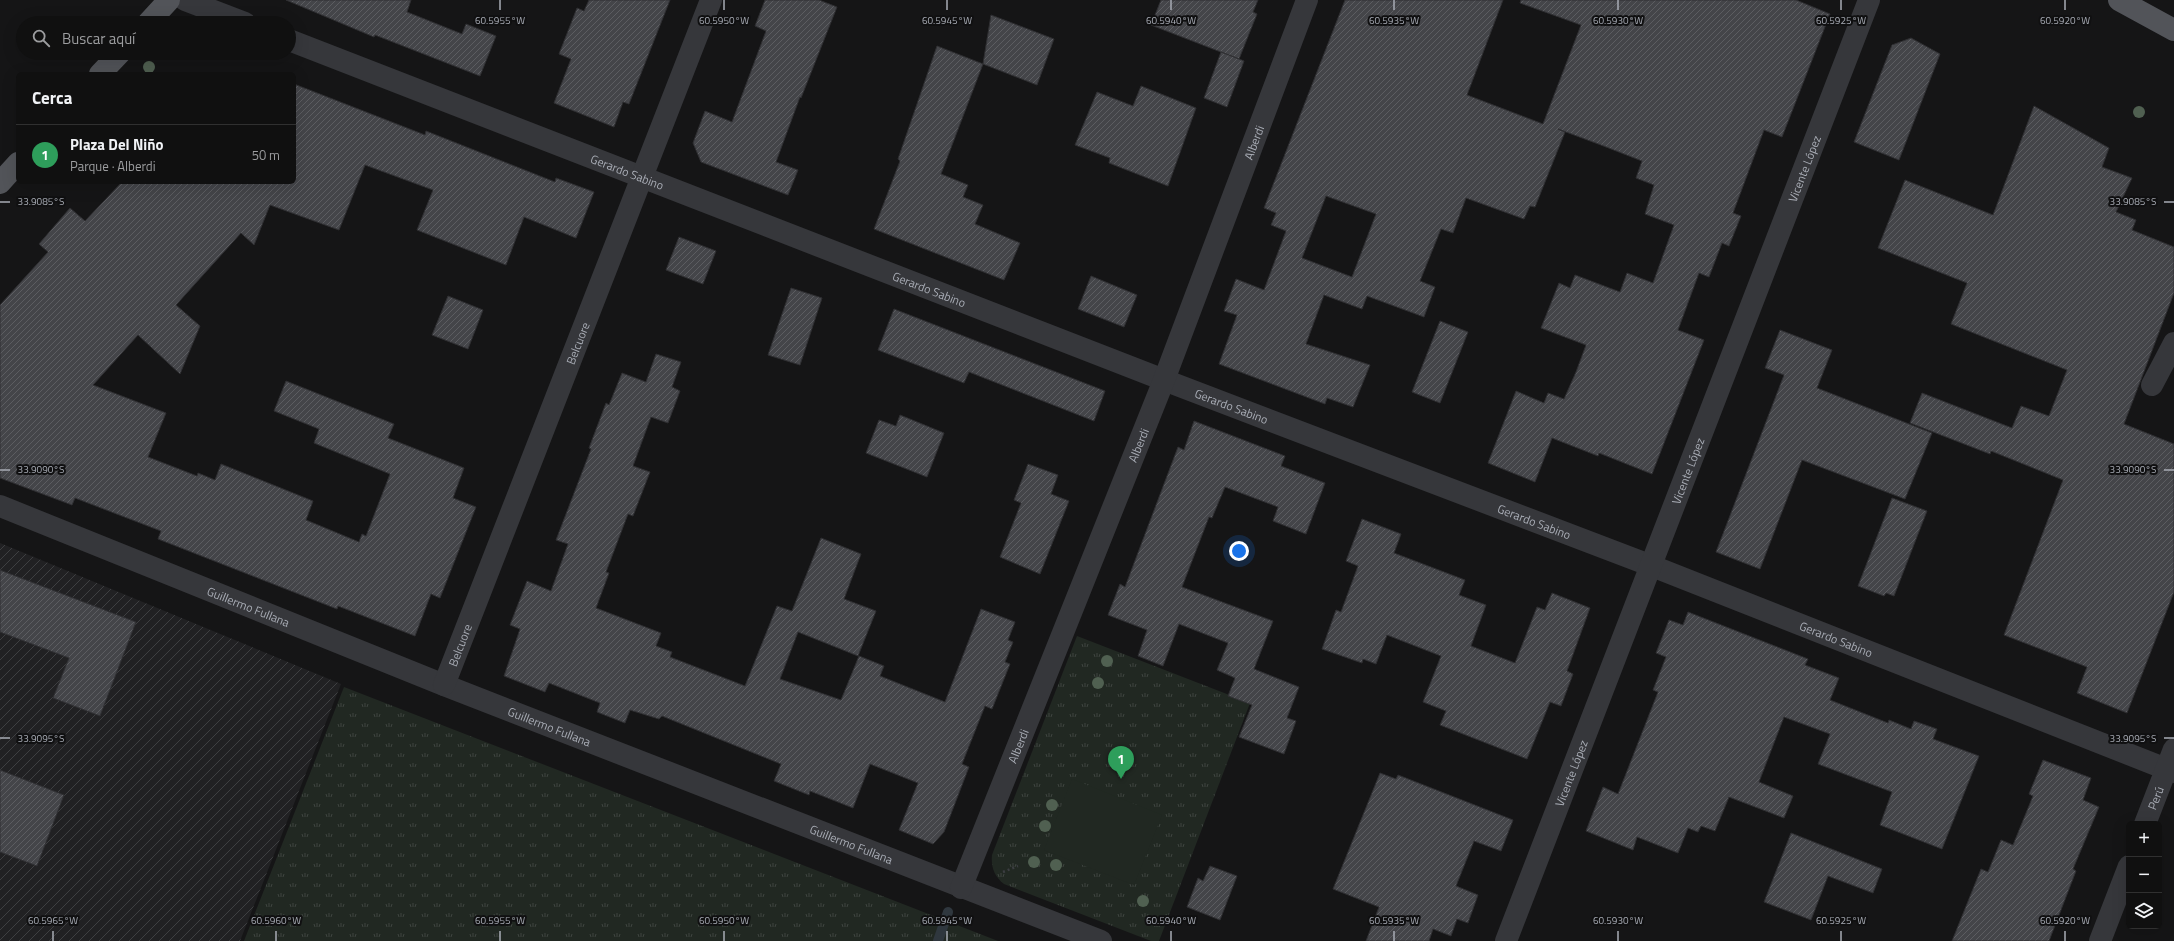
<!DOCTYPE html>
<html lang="es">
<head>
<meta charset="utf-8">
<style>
	body { margin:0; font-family:"Titillium Web",sans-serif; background:#191919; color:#f1f3f6 }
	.controls { position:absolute; right:12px; bottom:12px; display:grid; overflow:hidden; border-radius:6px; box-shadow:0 4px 16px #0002 }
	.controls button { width:36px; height:36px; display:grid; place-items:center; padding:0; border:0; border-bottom:1px solid #303030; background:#101010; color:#f1f3f6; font:20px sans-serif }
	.you { position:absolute; left:1239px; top:551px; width:14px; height:14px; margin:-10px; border:3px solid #fff; border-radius:50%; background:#1a73e8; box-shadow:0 0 0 6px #1a73e833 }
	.badge { display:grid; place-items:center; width:26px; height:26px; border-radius:50%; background:#ea580c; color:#fff; font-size:13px; font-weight:700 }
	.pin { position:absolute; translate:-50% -33px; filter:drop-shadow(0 1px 2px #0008) }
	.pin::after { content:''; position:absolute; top:21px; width:14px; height:12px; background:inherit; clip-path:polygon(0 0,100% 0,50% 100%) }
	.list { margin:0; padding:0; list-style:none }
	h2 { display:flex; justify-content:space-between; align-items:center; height:52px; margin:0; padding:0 16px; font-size:17px }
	h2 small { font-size:13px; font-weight:400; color:#9c9d9f }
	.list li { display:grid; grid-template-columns:26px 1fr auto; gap:12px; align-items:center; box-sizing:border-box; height:60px; padding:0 16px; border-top:1px solid #303030 }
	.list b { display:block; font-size:15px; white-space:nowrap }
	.list p { margin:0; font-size:13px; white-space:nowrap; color:#9c9d9f }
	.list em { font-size:13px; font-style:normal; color:#9c9d9f }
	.icon { flex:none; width:22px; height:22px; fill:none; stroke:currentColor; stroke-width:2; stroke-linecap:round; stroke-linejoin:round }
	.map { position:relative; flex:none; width:2174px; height:941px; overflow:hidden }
	.search { position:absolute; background:#101010; box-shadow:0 4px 16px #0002; left:16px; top:16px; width:280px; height:44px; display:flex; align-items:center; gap:10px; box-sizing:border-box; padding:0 14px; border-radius:22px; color:#9c9d9f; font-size:15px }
	.panel { position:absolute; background:#101010; box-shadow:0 4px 16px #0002; left:16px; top:72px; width:280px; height:112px; border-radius:6px }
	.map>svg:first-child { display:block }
</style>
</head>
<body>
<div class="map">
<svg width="2174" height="941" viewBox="0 0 2174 941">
	<defs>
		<pattern id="industrial-furrows" width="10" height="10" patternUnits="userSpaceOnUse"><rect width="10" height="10" fill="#212123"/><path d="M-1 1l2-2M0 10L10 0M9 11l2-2" fill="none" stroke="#3e3f41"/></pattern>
		<pattern id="grass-tufts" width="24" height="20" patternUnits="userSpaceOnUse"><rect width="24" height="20" fill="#212822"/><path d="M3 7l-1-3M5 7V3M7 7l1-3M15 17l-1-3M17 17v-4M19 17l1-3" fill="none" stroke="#3e4440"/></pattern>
		<pattern id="building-hatch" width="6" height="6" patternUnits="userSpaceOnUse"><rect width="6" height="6" fill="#444549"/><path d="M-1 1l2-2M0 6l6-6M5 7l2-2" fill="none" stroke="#5c5d61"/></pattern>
	</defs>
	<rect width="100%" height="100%" fill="#151516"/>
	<path fill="url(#industrial-furrows)" d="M0 543 341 684 240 941H0Z"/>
	<g fill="url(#grass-tufts)">
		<path d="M1077 636 1250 703 1159 941H1151L1004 884C994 876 991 867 992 855Z"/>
		<path d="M344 687 998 941H244Z"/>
	</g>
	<path fill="#212822" d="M1072 779 1162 815 1134 885 1044 850Z"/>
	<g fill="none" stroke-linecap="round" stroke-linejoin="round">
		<path stroke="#2f373e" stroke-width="10" d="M938 941 948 912"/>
	</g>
	<g fill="url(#building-hatch)" stroke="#2f2f32" fill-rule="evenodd">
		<path d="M286 0H411L407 12 462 34 466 24 496 36 480 76 375 35 374 37Z"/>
		<path d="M589 0H670L629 104 623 102 614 127 554 103 571 59 559 54 577 8 584 11Z"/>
		<path d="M765 0H819L837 7 801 98 800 97 776 162 798 170 788 195 701 162 693 143 705 111 732 122 766 31 755 26Z"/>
		<path d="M1161 0H1258L1253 12 1257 14 1239 59 1151 25Z"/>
		<path d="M1345 0H1503L1467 95 1543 124 1581 25 1520 3 1521 0H1796L1830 14 1782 137 1764 130 1733 213 1741 216 1729 246 1722 243 1709 277 1699 273 1678 330 1704 340 1652 474 1599 453 1598 456 1552 438 1535 482 1488 463 1516 391 1544 403 1548 393 1564 399 1576 372 1586 345 1541 328 1559 283 1570 288 1575 275 1620 292 1627 273 1653 283 1674 225 1645 214 1654 185 1636 178 1642 161 1601 145 1558 129 1565 132 1535 207 1530 206 1524 219 1466 198 1453 233 1441 229 1420 281 1435 287 1424 317 1367 296 1362 309 1324 295 1306 344 1370 365 1353 407 1327 398 1325 404 1219 364 1237 315 1224 311 1236 279 1264 290 1286 231 1271 225 1276 213 1264 208ZM1326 196 1376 214 1352 277 1302 258Z"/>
		<path d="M991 15 1054 39 1037 85 983 64Z"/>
		<path d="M1911 38 1940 54 1899 160 1854 142 1892 45Z"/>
		<path d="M937 46 983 64 941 174 968 185 963 197 983 205 975 224 1020 243 1004 280 874 229 900 161 898 159Z"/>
		<path d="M1221 52 1244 61 1227 107 1204 98Z"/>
		<path d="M294 84 425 135 426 131 555 182 556 178 594 192 576 238 524 217 506 265 417 230 433 190 365 165 339 230 270 205 254 245 241 233 176 305 200 326 180 374 138 335 93 385 166 413 148 457 197 476 198 473 215 480 221 464 313 501 306 520 359 542 362 534 366 536 390 474 314 443 319 429 274 411 286 381 394 424 388 438 464 468 453 498 476 507 440 598 431 594 415 636 338 606 337 609 158 539 161 531 75 498 72 505 0 478V305L48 252 39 244 70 208 85 221 122 182H294Z"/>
		<path d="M1141 86 1196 108 1168 186 1109 163 1110 158 1075 145 1097 92 1133 106Z"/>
		<path d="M2034 106 2109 148 2102 167 2132 178 2116 212 2136 220 2132 230 2174 247V293L2124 424 2174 444V592L2127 713 2077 693 2087 667 2004 635 2063 480 1991 451 1990 454 1910 423 1922 393 2012 428 2021 406 2049 416 2067 370 1951 324 1967 283 1878 248 1905 180 1993 215Z"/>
		<path d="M679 237 716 251 703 284 666 270Z"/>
		<path d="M1091 276 1137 295 1124 327 1078 309Z"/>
		<path d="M791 288 822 298 800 365 768 355Z"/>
		<path d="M448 296 483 310 468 349 432 335Z"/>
		<path d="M894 309 1105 391 1094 421 969 372 964 383 878 350Z"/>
		<path d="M1440 321 1468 332 1440 403 1412 392Z"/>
		<path d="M1780 330 1832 350 1817 388 1932 433 1905 499 1802 460 1760 569 1716 552 1784 375 1765 368Z"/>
		<path d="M656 354 681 362 672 387 680 391 668 423 651 417 633 466 650 472 633 516 628 514 606 572 609 573 596 608 661 633 656 646 672 652 670 657 745 686 777 606 792 611 821 538 861 554 844 599 876 611 858 656 798 632 780 679 841 700 859 656 884 666 880 676 945 702 981 609 1015 622 1008 640 1013 642 1005 662 1010 664 992 709 985 706 962 764 969 767 944 832 933 844 899 830 918 783 870 764 853 808 810 791 809 795 774 781 781 764 662 716 659 719 630 710 625 723 597 712 600 703 549 683 545 692 504 676 520 629 510 625 527 581 551 591 568 544 556 540 591 449 589 448 606 403 609 405 622 373 646 382Z"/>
		<path d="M900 415 944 433 927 477 866 453 879 420 896 426Z"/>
		<path d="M1194 421 1285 456 1281 466 1325 483 1306 534 1273 521 1278 507 1225 487 1212 518 1209 517 1182 587 1273 621 1254 669 1299 687 1287 718 1296 721 1284 754 1239 737 1252 705 1228 696 1235 678 1217 670 1228 643 1179 624 1163 666 1138 656 1147 630 1108 615 1120 584 1125 587 1178 447 1184 450Z"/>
		<path d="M1028 464 1058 475 1051 494 1069 501 1040 574 1000 557 1021 503 1014 500Z"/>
		<path d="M1892 498 1927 511 1894 596 1886 593 1884 596 1858 586Z"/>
		<path d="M1362 519 1401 534 1394 553 1465 580 1459 595 1486 605 1471 646 1515 663 1537 607 1545 610 1552 593 1590 608 1567 671 1573 674 1561 706 1550 702 1527 759 1440 725 1446 711 1423 702 1441 656 1387 635 1376 664 1363 659 1362 663 1322 649 1336 610 1341 612 1358 566 1346 561Z"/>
		<path d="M0 570 136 622 100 716 53 698 69 658 0 632Z"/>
		<path d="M1688 612 1808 659 1805 665 1839 678 1830 700 1888 723 1889 720 1911 729 1914 721 1937 729 1933 739 1979 756 1942 849 1880 825 1892 792 1818 764 1830 734 1784 717 1759 782 1793 796 1784 818 1729 797 1715 831 1701 826 1698 832 1688 828 1678 853 1637 837 1633 850 1586 831 1603 787 1618 794 1658 692 1653 690 1666 657 1656 653 1669 620 1683 625Z"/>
		<path d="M2043 760 2091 778 2083 800 2099 807 2073 869 2076 871 2049 941H1952L1981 869 1988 872 2001 840 2013 845 2033 796 2029 794Z"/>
		<path d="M0 770 64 795 37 866 0 852Z"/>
		<path d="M1380 773 1396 779 1398 775 1513 820 1501 851 1474 841 1456 886 1478 895 1468 923 1457 919 1451 936 1433 929 1429 941H1366L1379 907 1333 889Z"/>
		<path d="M1791 833 1882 869 1873 893 1828 876 1811 920 1764 902Z"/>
		<path d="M1210 866 1237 876 1220 920 1187 907 1198 878 1203 881Z"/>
	</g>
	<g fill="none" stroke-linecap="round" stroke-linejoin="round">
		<path stroke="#3c3e42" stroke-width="2.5" stroke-dasharray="2 3" stroke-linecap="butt" d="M1003 872 1018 866"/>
		<g stroke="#36373b" stroke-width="22">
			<path d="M185 0 245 23"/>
			<path id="s1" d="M289 40 1164 380 1652 566 2174 772"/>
			<path d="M2152 385 2174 343"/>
			<path id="s2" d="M0 506 444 685 1101 941"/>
			<path id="s3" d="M444 685 711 0"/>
			<path id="s4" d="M2145 824 2174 749"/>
			<path id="s5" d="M961 888 1164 380 1307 0"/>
			<path id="s6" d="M1506 941 1869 0"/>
			<path d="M2100 941 2129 866"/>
		</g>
		<g stroke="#525459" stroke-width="22">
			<path d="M2119 0 2174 30"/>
			<path d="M148 23 169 0"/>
			<path d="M100 74 120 53"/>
			<path d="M0 183 18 163"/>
		</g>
	</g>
	<g fill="#506051">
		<circle cx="149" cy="67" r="6"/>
		<circle cx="2139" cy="112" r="6"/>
		<circle cx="1107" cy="661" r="6"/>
		<circle cx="1098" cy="683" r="6"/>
		<circle cx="1052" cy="805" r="6"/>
		<circle cx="1045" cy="826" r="6"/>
		<circle cx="1034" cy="862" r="6"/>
		<circle cx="1056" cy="865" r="6"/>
		<circle cx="1143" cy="901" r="6"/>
	</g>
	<path fill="none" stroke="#a8acb5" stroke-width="1.5" d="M500 0V10M724 0V10M947 0V10M1171 0V10M1394 0V10M1618 0V10M1841 0V10M2065 0V10M0 202H10M2164 202H2174M0 470H10M2164 470H2174M0 738H10M2164 738H2174M53 931V941M276 931V941M500 931V941M724 931V941M947 931V941M1171 931V941M1394 931V941M1618 931V941M1841 931V941M2065 931V941"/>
	<g text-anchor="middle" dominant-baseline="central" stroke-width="4" stroke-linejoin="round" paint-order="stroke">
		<g font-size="12" fill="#a8acb5" stroke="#101011">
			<text stroke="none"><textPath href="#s5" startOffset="801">Alberdi</textPath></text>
			<text stroke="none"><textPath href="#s6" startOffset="828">Vicente López</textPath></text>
			<text stroke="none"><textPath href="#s1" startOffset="363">Gerardo Sabino</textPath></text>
			<text stroke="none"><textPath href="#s1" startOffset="687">Gerardo Sabino</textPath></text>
			<text stroke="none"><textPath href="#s3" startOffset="367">Belcuore</textPath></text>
			<text stroke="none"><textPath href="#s1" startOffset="1011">Gerardo Sabino</textPath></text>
			<text stroke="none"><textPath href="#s5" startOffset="477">Alberdi</textPath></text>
			<text stroke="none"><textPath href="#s6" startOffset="504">Vicente López</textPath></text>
			<text stroke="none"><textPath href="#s1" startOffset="1335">Gerardo Sabino</textPath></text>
			<text stroke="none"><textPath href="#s2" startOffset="268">Guillermo Fullana</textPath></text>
			<text stroke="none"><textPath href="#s1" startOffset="1659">Gerardo Sabino</textPath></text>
			<text stroke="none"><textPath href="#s3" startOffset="43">Belcuore</textPath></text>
			<text stroke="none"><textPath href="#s2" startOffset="592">Guillermo Fullana</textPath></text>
			<text stroke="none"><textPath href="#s5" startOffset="153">Alberdi</textPath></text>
			<text stroke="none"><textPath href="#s6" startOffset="180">Vicente López</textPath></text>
			<text stroke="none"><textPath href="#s4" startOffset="28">Perú</textPath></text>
			<text stroke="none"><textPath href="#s2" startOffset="916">Guillermo Fullana</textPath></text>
		</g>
	</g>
	<g font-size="10" text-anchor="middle" fill="#a8acb5" stroke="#101011" stroke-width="4" stroke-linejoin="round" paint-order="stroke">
		<text x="500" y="24">60.5955°W</text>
		<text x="724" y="24">60.5950°W</text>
		<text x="947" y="24">60.5945°W</text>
		<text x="1171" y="24">60.5940°W</text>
		<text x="1394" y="24">60.5935°W</text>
		<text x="1618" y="24">60.5930°W</text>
		<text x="1841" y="24">60.5925°W</text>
		<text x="2065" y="24">60.5920°W</text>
		<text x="41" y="205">33.9085°S</text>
		<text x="2133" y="205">33.9085°S</text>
		<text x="41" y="473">33.9090°S</text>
		<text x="2133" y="473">33.9090°S</text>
		<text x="41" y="742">33.9095°S</text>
		<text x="2133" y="742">33.9095°S</text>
		<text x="53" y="924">60.5965°W</text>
		<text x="276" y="924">60.5960°W</text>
		<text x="500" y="924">60.5955°W</text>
		<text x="724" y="924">60.5950°W</text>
		<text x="947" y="924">60.5945°W</text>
		<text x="1171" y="924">60.5940°W</text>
		<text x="1394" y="924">60.5935°W</text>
		<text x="1618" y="924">60.5930°W</text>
		<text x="1841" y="924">60.5925°W</text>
		<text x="2065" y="924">60.5920°W</text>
	</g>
</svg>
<div class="controls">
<button>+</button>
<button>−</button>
<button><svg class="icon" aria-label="layers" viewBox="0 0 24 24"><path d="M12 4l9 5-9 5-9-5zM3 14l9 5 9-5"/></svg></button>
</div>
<div class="you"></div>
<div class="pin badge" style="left:1121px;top:779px;background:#2e9e5b">1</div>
<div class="search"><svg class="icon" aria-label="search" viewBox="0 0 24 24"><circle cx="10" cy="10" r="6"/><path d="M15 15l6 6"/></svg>Buscar aquí</div>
<section class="panel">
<h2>Cerca<small></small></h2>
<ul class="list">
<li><span class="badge" style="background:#2e9e5b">1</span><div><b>Plaza Del Niño</b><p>Parque · Alberdi</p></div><em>50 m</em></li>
</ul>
</section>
</div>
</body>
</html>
